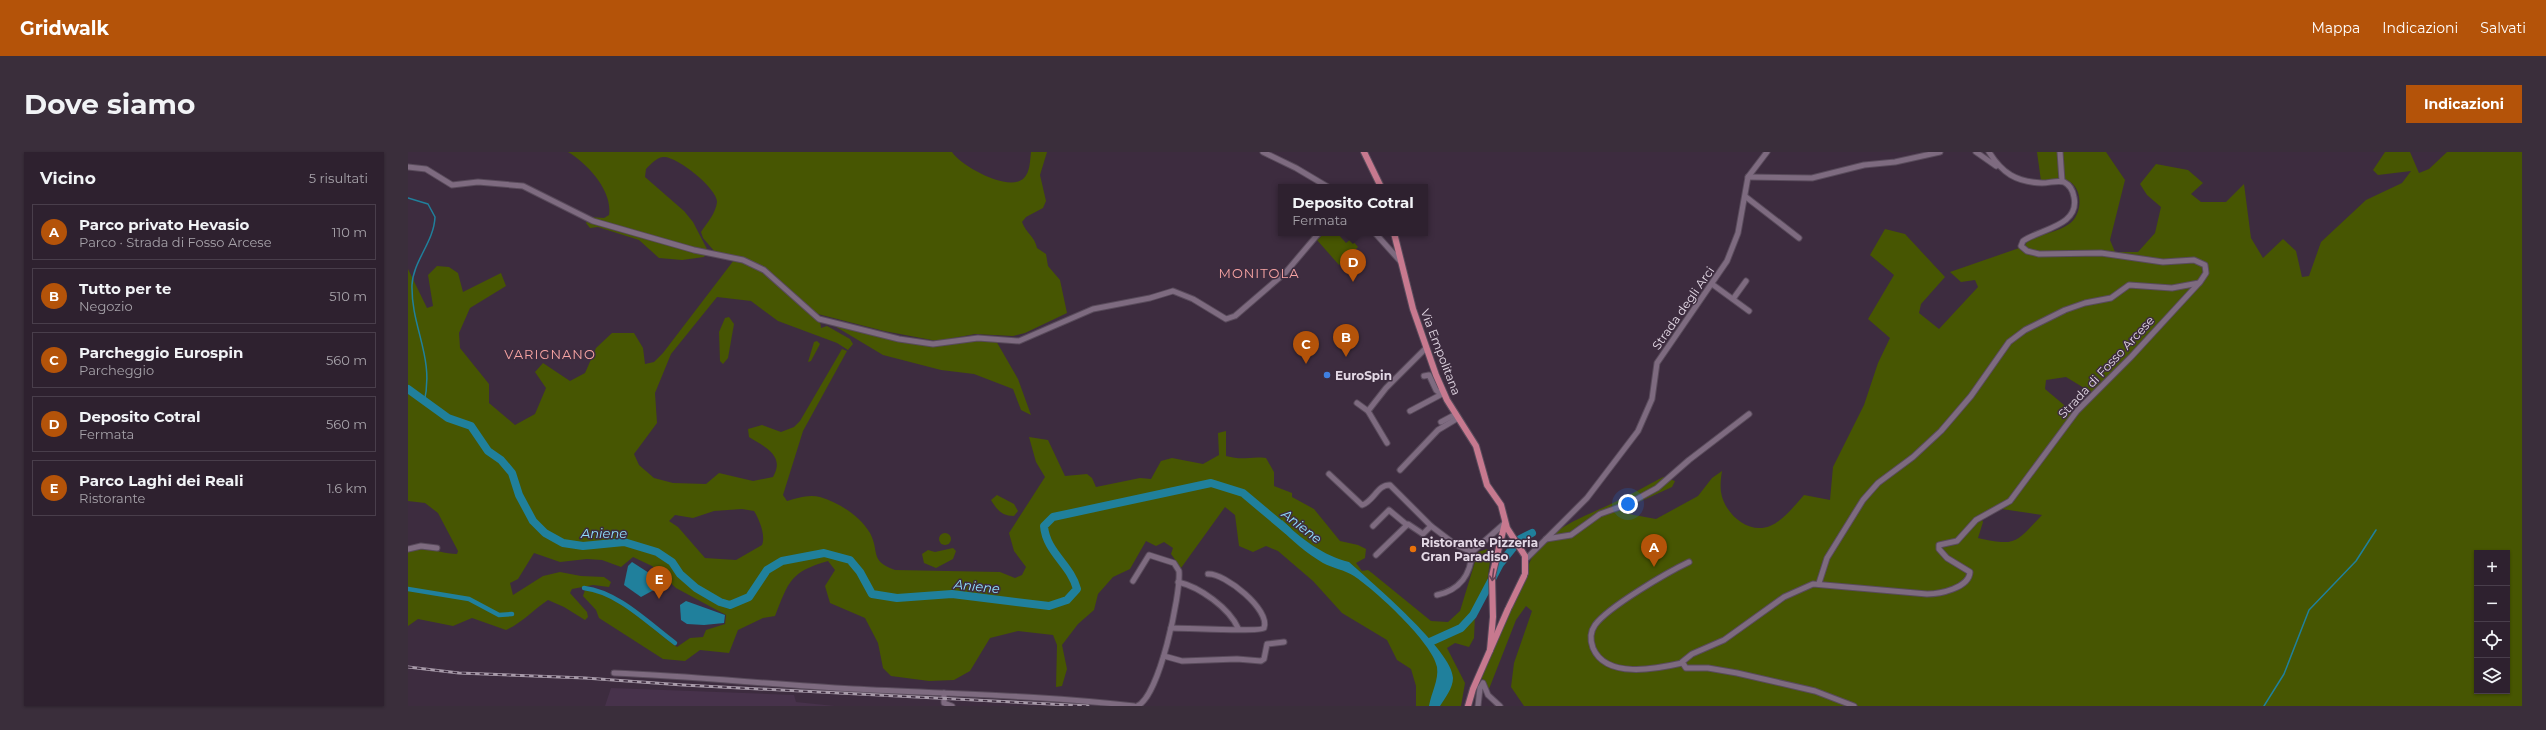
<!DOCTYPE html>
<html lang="it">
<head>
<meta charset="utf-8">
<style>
	body { margin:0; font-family:Montserrat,sans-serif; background:#3a2e3b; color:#f1f3f6 }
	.controls { position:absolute; right:12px; bottom:12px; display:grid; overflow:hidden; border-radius:0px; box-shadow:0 1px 3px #0004 }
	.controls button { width:36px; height:36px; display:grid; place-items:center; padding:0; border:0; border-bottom:1px solid #493e4b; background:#2e212f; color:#f1f3f6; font:20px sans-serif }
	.you { position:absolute; left:1220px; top:352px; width:14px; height:14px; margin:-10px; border:3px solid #fff; border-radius:50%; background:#1a73e8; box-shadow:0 0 0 6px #1a73e833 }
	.badge { display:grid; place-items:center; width:26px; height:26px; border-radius:50%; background:#b45309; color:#fff; font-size:13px; font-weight:700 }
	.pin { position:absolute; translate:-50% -33px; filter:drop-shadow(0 1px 2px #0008) }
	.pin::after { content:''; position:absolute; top:21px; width:14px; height:12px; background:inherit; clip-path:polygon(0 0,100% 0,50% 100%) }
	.popup { position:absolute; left:870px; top:32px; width:150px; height:52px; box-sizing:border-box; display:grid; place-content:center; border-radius:0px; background:#2e212f; filter:drop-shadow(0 1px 3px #0005); font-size:13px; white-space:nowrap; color:#a7a3aa }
	.popup b { font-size:15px; color:#f1f3f6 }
	.popup::after { content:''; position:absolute; left:50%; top:100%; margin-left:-8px; border:8px solid transparent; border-top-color:#2e212f }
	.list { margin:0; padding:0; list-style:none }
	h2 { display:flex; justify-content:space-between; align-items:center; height:52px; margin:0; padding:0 16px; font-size:17px }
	h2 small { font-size:13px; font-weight:400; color:#a7a3aa }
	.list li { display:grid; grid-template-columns:26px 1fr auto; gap:12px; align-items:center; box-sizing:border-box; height:56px; margin:0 8px 8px; padding:0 8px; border:1px solid #493e4b; border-radius:0px }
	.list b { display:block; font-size:15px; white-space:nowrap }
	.list p { margin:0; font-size:13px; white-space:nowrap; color:#a7a3aa }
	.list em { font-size:13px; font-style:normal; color:#a7a3aa }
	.icon { flex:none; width:22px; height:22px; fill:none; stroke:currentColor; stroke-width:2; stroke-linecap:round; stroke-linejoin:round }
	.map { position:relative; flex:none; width:2114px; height:554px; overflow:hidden; border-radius:0px }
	header { display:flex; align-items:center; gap:24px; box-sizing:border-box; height:56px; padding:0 20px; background:#b45309; color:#fff }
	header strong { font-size:19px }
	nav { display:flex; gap:22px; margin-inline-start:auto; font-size:14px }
	.intro { display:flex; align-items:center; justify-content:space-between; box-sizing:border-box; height:96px; padding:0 24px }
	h1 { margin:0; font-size:28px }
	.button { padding:10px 18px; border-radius:0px; background:#b45309; color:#fff; font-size:14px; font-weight:700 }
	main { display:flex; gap:24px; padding:0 24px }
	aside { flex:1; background:#2e212f; border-radius:0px; box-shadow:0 1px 3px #0004 }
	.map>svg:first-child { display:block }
</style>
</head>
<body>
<header>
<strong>Gridwalk</strong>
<nav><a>Mappa</a><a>Indicazioni</a><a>Salvati</a></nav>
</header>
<div class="intro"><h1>Dove siamo</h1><a class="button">Indicazioni</a></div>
<main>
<aside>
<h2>Vicino<small>5 risultati</small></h2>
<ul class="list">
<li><span class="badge">A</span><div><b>Parco privato Hevasio</b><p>Parco · Strada di Fosso Arcese</p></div><em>110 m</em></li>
<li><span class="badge">B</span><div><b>Tutto per te</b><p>Negozio</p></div><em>510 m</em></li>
<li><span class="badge">C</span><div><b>Parcheggio Eurospin</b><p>Parcheggio</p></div><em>560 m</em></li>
<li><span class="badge">D</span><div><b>Deposito Cotral</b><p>Fermata</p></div><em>560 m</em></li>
<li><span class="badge">E</span><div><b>Parco Laghi dei Reali</b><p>Ristorante</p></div><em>1.6 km</em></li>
</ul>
</aside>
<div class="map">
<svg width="2114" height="554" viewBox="0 0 2114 554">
	<rect width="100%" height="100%" fill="#3d2c3f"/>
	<path fill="#47324b" d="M203 536 386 543 388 550 427 554H197Z"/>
	<g fill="#475602" fill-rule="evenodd">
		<path d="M160 0H544C553 14 601 41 616 26 622 20 622 9 623 0H639L632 23 638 49 635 56 618 65 614 70C618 81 627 85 629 96L638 102 640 114 652 128 659 161 617 181 605 184 567 182 529 189 476 179 406 161 364 122 350 112 307 100 295 86 293 80C299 71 308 61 309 50 310 37 268 3 255 5 248 6 243 12 238 17L237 25 276 59 285 70 300 99 296 105 274 108 251 106 231 88 190 75 182 76 178 71 182 65 196 66 201 63C205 39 179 11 160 0Z"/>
		<path d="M1629 0H1698L1717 28 1702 88 1707 100H1730L1747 81 1753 55 1739 43 1732 32 1748 12 1780 18 1795 31 1783 42 1793 50H1818L1836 32 1843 86 1855 106 1875 87 1888 99 1894 125 1901 124 1913 90 1958 48 1994 31 2003 19 1970 23 1965 18 1977 0H2002L2011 21 2021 17 2039 0H2114V554H1116L1103 535 1106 511 1124 459 1118 454 1108 468 1081 537 1073 525 1119 419C1128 380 1174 366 1205 351 1222 343 1238 334 1255 325L1267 329 1264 335 1220 355 1215 361 1248 367 1290 344 1304 326 1314 319C1313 325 1312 333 1313 340 1316 361 1340 383 1362 374 1375 369 1387 353 1396 343L1422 348 1425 315 1456 253 1470 211 1482 186 1460 167 1486 123 1462 103 1477 77 1497 82 1537 125 1513 152 1511 161 1531 177 1570 135 1567 128 1553 130 1542 120 1617 94 1620 87C1632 83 1650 80 1661 72 1675 63 1676 34 1658 28 1651 26 1640 29 1633 29ZM1658 225 1686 242 1668 263 1637 237 1638 228ZM1587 356 1634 363C1608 390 1609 395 1570 386L1575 370 1572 363ZM2069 401H2099V539H2069Z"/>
		<path d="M917 81H929L938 91 943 87 950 95 946 99 939 92 946 99 931 113 909 88Z"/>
		<path d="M326 108 349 115 412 169 413 176 419 174 442 187 445 192 440 198 429 191 370 169 343 149 309 145 263 202 247 241 249 271 226 302 231 313 246 326 265 331 298 332 311 321 345 329 365 325C378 303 355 294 341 285L340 277 354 273 373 280 386 275 392 269 434 197 439 199 395 279 375 343 379 349C389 346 401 342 412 345 430 350 452 364 462 381 472 400 461 409 487 418L592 420 607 426 614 423 618 415 606 399 601 381 637 325 628 310 621 285 640 288 657 324 679 322 684 326 688 335 732 326 743 327 753 309 764 306 795 312 811 303 810 281 818 279V304C836 309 841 304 858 306L866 320V334L884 341V345L906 357 932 389 950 393 958 397 957 406 948 411 954 419 960 418 964 421 1023 469 1040 470 1052 459 1070 400 1079 397 1083 402 1078 438 1067 462 1066 486 1061 495 1047 491 1039 496 1057 531 1053 554H1008V534L1003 517 989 508 979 488 934 461 905 429 870 399 858 394 845 400 831 394 827 363 817 355 773 416 763 402 765 396 756 390 748 394 738 389 722 417 705 425 690 442 686 458 670 472 654 493 659 517 654 534 648 535 649 493 645 483 610 479 582 486 562 519 546 528 521 529 483 524 475 516 470 491 457 466 422 451 417 434 427 418 420 409C382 420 381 429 367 464L355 466 330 478 321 501 292 498 277 509 255 507 191 466 188 458 175 444 177 438C211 443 241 475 269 495L282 486 295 485 298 478 317 472 318 463 268 436 244 414 225 405 213 415 194 408 179 407 152 410 126 401 110 427 102 431 105 443 135 424 152 420 173 424 196 425 203 430 201 435 185 433 164 437 162 441 179 460 180 465 177 468 156 455 140 448C125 458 114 471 98 478L64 466 45 474 10 467 0 474V400C16 393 33 402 49 402L50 399 30 361 17 351 0 349V117L19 156 25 154 20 123 29 114 41 115 50 121 55 140 93 121 98 134 62 156 51 181 52 196 81 232V251L107 273 127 262 138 236 127 220 135 211 162 229 177 221 188 196 204 181H226L235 196 237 212 246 210 255 201ZM334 357 346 359C351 367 358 383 354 393L328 408 297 406 270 375 261 369 267 363 285 366 306 359Z"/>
		<path d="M321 165 326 172 320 206 315 212 312 209 311 180 317 166Z"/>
		<path d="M425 173H433L525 194 556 189 587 187 610 227 623 263 613 258 605 237 566 222 533 218 475 203Z"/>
		<path d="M409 189 412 192 403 209 400 210 406 190Z"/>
		<path d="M589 343 606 352 610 359 606 364C594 364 589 358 583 348Z"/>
		<circle cx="537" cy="387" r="6"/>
		<path d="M545 396 548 399 545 407 528 416 516 411 514 402 520 398 527 400Z"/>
	</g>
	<g fill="#20809c">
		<path d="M874 368C893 387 916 404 941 410 963 430 1045 499 1045 526 1045 536 1037 546 1032 554H1021C1023 541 1031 528 1029 515 1025 491 967 438 946 424 937 418 924 416 915 411 898 401 884 388 870 375Z"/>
		<path d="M224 410 252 428 253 434 233 445 216 433 220 414Z"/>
		<path d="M278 449 317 463 316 471 296 473 279 472 273 468 272 453Z"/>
	</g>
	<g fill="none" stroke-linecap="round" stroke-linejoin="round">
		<g stroke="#20809c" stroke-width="1.5">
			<path d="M0 46 20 52 27 65C26 90 5 109 4 133 3 176 27 205 16 251"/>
			<path d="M1856 554 1876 522 1901 458 1948 409 1968 378"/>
		</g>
		<g stroke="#20809c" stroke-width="4.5">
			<path d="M176 436C210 440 240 471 267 491"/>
			<path d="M0 437 61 447 91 463 104 462"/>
		</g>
		<g stroke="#20809c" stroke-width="8">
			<path d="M0 237 40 266 63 274 80 299 93 308 104 321 111 343 125 369 137 381 155 391 175 394 216 390 249 400 264 410 272 422 288 436 312 450 322 453 341 445 359 418 374 409 416 401 442 408 452 420 464 442 489 446 544 442 641 454 659 448 669 437C663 413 638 400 636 374L645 365 803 331 835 341 879 378"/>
			<path d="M1022 490 1053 476 1065 463 1092 412 1112 387 1124 381"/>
		</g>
		<g stroke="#594b5b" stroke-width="7">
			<g id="minor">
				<path d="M855 0 888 16 920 35"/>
				<path d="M1568 0 1588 14"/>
				<path d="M1652 0 1654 29"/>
				<path d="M0 15 18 17 44 33 70 30 115 34 185 69 286 98 335 108 356 118 411 167 491 187 525 192 570 186 611 189 685 157 742 146 765 139 785 147 818 167 827 164 878 120 911 81"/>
				<path d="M1340 25 1404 26 1456 13 1487 10 1532 0"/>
				<path d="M1338 45 1391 86"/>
				<path d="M967 81 993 110"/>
				<path d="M1304 132 1341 159"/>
				<path d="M1325 147 1338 129"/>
				<path d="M1016 224 1021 223 1028 238 1033 242"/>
				<path d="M949 251 960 259 979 291"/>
				<path d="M960 259 978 236 1018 196"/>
				<path d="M1002 259 1036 241"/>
				<path d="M1033 270 1048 262"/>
				<path d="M992 318 1030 278 1050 266"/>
				<path d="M921 322 954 353C965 350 970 332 982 333L1023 374"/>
				<path d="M965 374 981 358 999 373"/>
				<path d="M1138 387 1163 383 1192 362 1220 352 1249 336 1281 308 1341 262"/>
				<path d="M0 397 13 394 29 396"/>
				<path d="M968 403 1000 372 1015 382 1023 374 1048 393 1064 400 1097 371"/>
				<path d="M1118 407 1179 346 1230 279 1244 247 1249 211 1319 109 1330 81 1340 25 1359 0"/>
				<path d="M725 429 741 403 766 411 771 419C773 442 751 546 729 554"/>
				<path d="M770 430C792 435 821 456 830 476"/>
				<path d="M1411 431 1419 406 1455 348 1470 331 1505 305 1533 279 1563 244 1601 190 1617 178 1657 158 1677 151 1703 146 1721 133 1764 136 1791 131"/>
				<path d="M1029 443C1052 438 1063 422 1064 400"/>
				<path d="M763 476C775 476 852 480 856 476 863 458 817 421 800 422"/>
				<path d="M756 504 774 509 829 507 853 509 856 507 859 492 876 490"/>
				<path d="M1274 511C1248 517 1198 527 1185 496 1182 488 1182 480 1187 473 1200 455 1260 420 1281 410"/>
				<path d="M206 521C286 524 365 533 445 537 539 542 633 543 726 554"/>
				<path d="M536 541V551L544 554"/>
				<path d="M1070 554 1072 536 1075 531 1080 543 1092 554"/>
				<path d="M1446 554 1407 539 1329 521 1300 516H1278L1274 510 1284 502 1316 488 1376 445 1405 432 1519 442C1532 442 1561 436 1562 420L1539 406 1531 397V393L1549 389 1568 368 1602 349 1669 259 1723 205 1792 130 1798 121 1797 113 1786 108 1755 110 1693 101 1631 102 1619 99 1613 94 1615 89C1632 77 1672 74 1666 45 1665 39 1662 33 1656 30 1649 28 1642 31 1634 31 1608 30 1594 21 1581 0"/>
			</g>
		</g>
		<g stroke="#594b5b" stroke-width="8">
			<g id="major">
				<path d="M956 0 973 35"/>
				<path d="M986 81 1005 157 1028 223 1039 248 1068 294 1079 333 1093 353 1099 376 1117 404V421"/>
				<path d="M1101 455 1116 424"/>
				<path d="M1082 498 1085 465 1084 424 1097 371"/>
				<path d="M1060 554 1065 537 1100 457"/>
			</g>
		</g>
		<use href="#minor" stroke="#7e6b80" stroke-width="5"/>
		<use href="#major" stroke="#c7798f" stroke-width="6"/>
		<g stroke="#a89baa" stroke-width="3">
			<path id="rail" d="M0 515 51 521 177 526 275 533 680 554"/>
		</g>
		<use href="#rail" stroke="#3d2c3f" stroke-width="1.5" stroke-dasharray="4.5" stroke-linecap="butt"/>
	</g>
	<defs><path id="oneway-shaft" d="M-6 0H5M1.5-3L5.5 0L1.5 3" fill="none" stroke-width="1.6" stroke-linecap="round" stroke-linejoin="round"/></defs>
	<use stroke="#664357" href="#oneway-shaft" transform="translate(1085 423) rotate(98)"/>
	<circle fill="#3f7fe0" stroke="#3d2c3f" stroke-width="1.5" cx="919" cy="223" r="4"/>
	<circle fill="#e8710a" stroke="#3d2c3f" stroke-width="1.5" cx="1005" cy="397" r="4"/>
	<g text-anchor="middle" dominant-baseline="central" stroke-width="3" stroke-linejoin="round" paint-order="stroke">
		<g font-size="12" fill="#e3d8e5" stroke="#3d2c3f">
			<text transform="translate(1275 156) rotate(-55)">Strada degli Arci</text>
			<text transform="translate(1033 200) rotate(69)">Via Empolitana</text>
			<text transform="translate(1698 215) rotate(-47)">Strada di Fosso Arcese</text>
		</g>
		<g font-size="12" font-weight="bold" fill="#e3d8e5" stroke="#3d2c3f" text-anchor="start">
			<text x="927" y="223">EuroSpin</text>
			<text x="1013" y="390">Ristorante Pizzeria<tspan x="1013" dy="14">Gran Paradiso</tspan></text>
		</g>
		<g font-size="13" letter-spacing="1" fill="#f8a4a3" stroke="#3d2c3f">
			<text x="851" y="121">MONITOLA</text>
			<text x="142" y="202">VARIGNANO</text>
		</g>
		<g font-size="13" font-style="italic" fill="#90e1fe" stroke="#3d2c3f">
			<text transform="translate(894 374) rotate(38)">Aniene</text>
			<text x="196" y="381">Aniene</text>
			<text transform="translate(569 434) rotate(6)">Aniene</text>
		</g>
	</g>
</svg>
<div class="controls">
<button>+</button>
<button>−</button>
<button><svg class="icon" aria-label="locate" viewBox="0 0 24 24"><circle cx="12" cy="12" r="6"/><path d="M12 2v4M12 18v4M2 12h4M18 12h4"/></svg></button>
<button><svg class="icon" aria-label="layers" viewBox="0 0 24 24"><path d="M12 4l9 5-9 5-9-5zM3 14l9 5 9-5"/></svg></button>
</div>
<div class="you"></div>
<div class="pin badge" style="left:1246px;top:415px">A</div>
<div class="pin badge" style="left:938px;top:205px">B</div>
<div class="pin badge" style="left:898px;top:212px">C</div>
<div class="pin badge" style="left:945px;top:130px">D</div>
<div class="popup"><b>Deposito Cotral</b>Fermata</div>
<div class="pin badge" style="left:251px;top:447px">E</div>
</div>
</main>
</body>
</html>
